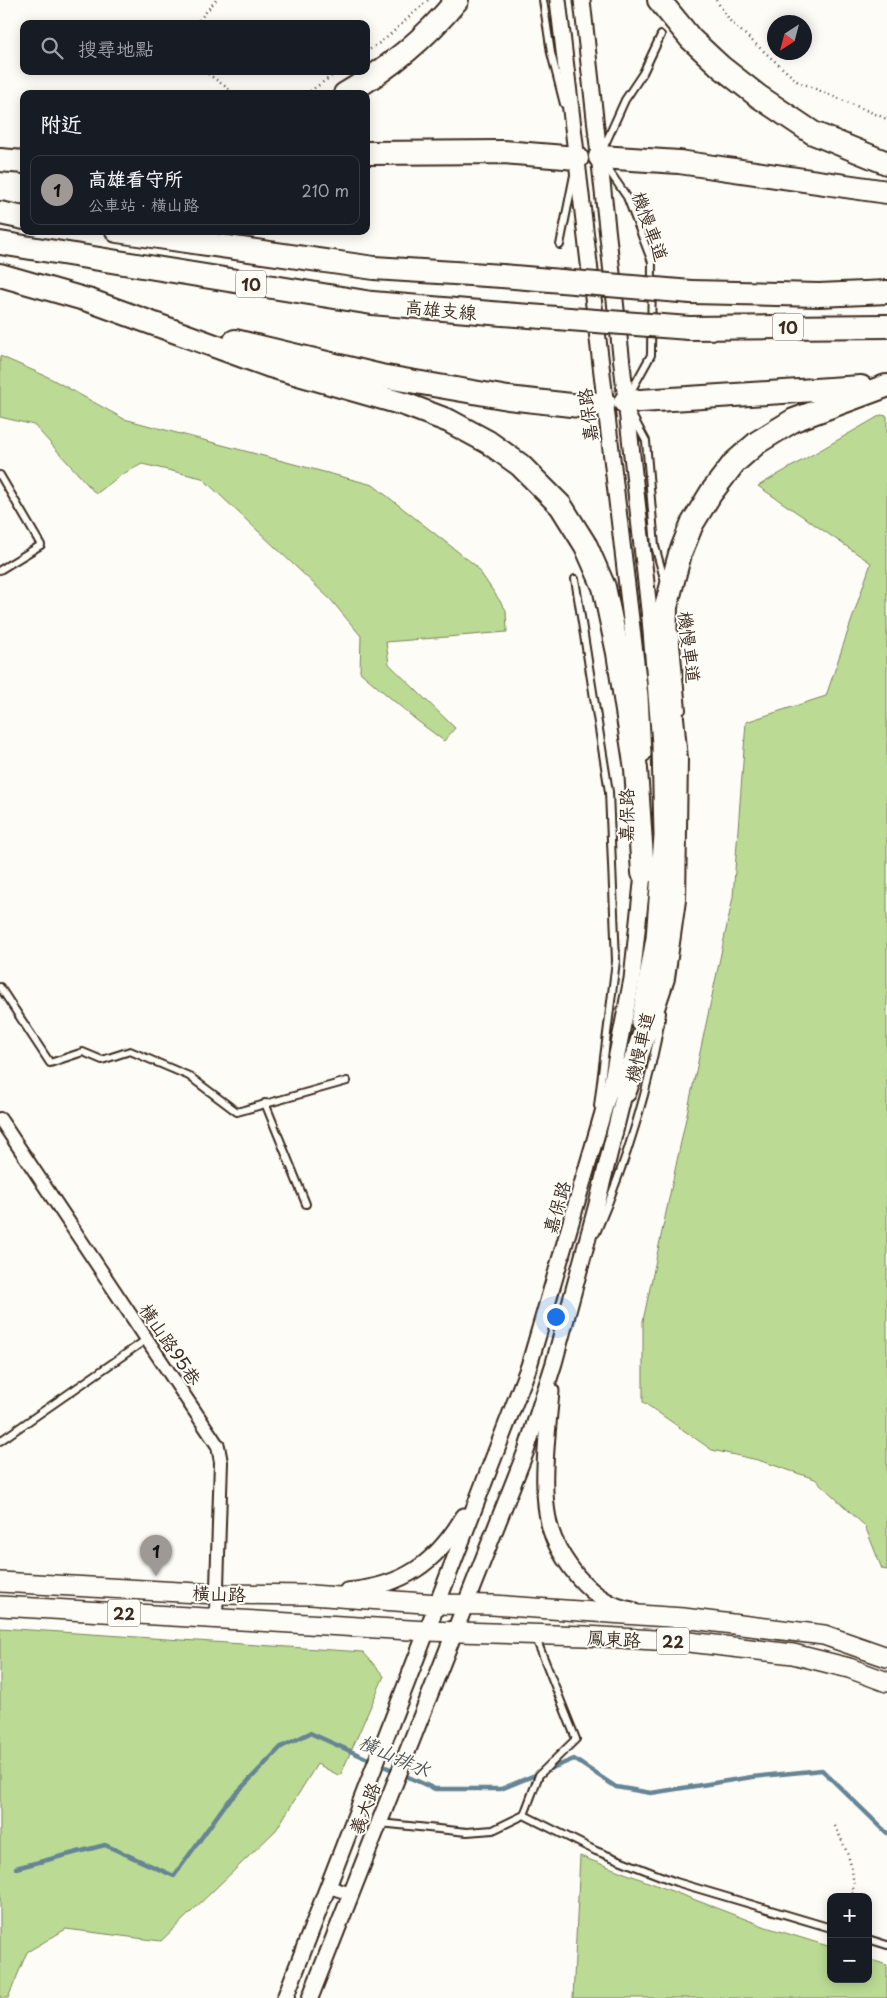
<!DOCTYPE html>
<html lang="zh-TW">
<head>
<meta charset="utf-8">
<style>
	body { margin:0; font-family:"Playpen Sans","LXGW WenKai TC",sans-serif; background:#242831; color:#f1f3f6 }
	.controls { position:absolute; right:15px; bottom:15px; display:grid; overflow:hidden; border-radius:10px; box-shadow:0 2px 12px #0003 }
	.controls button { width:45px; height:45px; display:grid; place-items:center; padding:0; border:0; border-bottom:1px solid #363941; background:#171b24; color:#f1f3f6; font:25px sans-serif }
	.compass { position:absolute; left:767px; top:15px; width:45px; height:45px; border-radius:50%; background:#171b24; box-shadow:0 2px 12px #0003; rotate:216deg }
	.you { position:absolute; left:555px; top:1316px; width:18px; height:18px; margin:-12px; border:4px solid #fff; border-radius:50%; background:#1a73e8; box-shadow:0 0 0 8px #1a73e833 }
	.badge { display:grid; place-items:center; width:32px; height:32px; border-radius:50%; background:#9f9995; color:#111; font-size:16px; font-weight:700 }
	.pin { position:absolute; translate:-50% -41px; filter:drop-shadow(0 1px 2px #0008) }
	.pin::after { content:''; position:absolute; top:26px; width:18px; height:15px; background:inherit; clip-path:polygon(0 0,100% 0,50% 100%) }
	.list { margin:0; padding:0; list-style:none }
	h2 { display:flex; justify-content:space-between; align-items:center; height:65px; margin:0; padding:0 20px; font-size:21px }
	h2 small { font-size:16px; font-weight:400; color:#9ea1a6 }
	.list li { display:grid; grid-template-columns:32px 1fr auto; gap:15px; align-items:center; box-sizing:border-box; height:70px; margin:0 10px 10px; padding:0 10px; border:1px solid #363941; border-radius:10px }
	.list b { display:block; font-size:19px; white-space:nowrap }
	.list p { margin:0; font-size:16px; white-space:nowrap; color:#9ea1a6 }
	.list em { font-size:16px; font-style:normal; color:#9ea1a6 }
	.icon { flex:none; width:28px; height:28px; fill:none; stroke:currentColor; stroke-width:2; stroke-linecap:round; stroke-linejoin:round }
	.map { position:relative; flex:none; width:887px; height:1998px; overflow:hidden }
	.search { position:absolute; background:#171b24; box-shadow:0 2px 12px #0003; left:20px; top:20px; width:350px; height:55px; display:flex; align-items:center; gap:12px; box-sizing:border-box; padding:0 18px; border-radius:10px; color:#9ea1a6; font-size:19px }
	.panel { position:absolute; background:#171b24; box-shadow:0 2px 12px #0003; left:20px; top:90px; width:350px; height:145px; border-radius:10px }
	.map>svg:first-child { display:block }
</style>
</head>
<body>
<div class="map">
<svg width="887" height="1998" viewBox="0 0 887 1998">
	<rect width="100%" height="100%" fill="#fdfcf7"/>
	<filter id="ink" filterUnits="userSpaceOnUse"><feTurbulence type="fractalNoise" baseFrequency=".02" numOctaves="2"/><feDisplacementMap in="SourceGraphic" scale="10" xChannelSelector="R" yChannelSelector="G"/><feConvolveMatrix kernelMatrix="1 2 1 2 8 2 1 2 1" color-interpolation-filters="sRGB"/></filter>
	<g filter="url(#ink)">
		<g fill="#bbdb94" stroke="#7b8259">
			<path d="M0 356 48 377 124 419 373 485 476 566 506 610 507 632 386 642 389 664 455 728 444 741 415 719 360 672 361 636 331 600 202 478 142 464 121 475 96 494 34 425 0 417Z"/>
			<path d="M881 415 887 416V1570L882 1569 865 1526 815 1479 758 1460 712 1450 643 1402V1321L733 897 746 722 826 696 871 563 758 486Z"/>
			<path d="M0 1628 363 1652 384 1676 340 1776 317 1764 276 1830 161 1941 66 1929 27 1952 8 1998H0Z"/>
			<path d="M580 1856 766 1927 831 1947V1979H868V1959L887 1965V1998H573Z"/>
		</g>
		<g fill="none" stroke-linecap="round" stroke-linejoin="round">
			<path stroke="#668594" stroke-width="4.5" d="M16 1868 105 1845 174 1876 225 1805 281 1747 310 1733 435 1789H501L574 1759 616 1787 651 1793 752 1777 822 1770 887 1833"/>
			<g stroke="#3b2a1e" stroke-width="10">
				<g id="service">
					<path d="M543 0 551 53 564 104"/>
					<path d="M602 151 625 100 643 73 661 35"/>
					<path d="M603 162 627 197 652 262 651 355 629 395"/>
					<path d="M560 245 574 175"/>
					<path d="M633 417 646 441 655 546 665 582"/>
					<path d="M0 475 41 545 0 570"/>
					<path d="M575 579 609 792 616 961 598 1106"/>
					<path d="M675 633 682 710"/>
					<path d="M0 987 50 1063 83 1052 102 1060 130 1051 189 1076 237 1112 347 1081"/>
					<path d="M265 1103 306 1204"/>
					<path d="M596 1233C626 1163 649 1089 662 1013"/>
					<path d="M0 1441 147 1339"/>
					<path d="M524 1815 596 1851 676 1882 831 1928"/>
					<path d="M380 1823 467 1832 493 1830 524 1815 539 1775 576 1739 535 1636"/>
					<path d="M868 1939 887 1945"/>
				</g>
			</g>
			<g stroke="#3b2a1e" stroke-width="16">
				<g id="minor">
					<path d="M0 1119 218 1446 221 1462 216 1618"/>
					<path d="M329 1887 351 1894"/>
				</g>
			</g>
			<g stroke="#3b2a1e" stroke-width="19">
				<g id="tertiary">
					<path d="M558 0 640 696 643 754"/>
					<path d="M582 0 650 619 660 744 662 836 654 938 639 1023"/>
					<path d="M551 1391C548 1433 537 1499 554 1539 560 1553 568 1565 578 1577 592 1593 611 1607 632 1610"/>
					<path d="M347 1591C403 1586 435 1564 464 1516"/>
					<path d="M285 1998 529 1366 611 1085 632 979 644 864"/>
					<path d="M310 1998 526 1451 554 1363 596 1208 627 1082"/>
				</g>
			</g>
			<g stroke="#3b2a1e" stroke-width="22">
				<g id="primary">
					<path d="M0 1582 216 1594 311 1595 438 1604 492 1605 683 1618 824 1635 887 1657"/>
					<path d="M0 1606 427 1631 585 1636 689 1642 793 1654 849 1668 887 1682"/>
				</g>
			</g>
			<g stroke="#3b2a1e" stroke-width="26">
				<g id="motorway">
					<path d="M659 0 691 39 721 67 758 96 813 133 887 163"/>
					<path d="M345 94C388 69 426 38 457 0"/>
					<path d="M366 153 503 152 577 158"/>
					<path d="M600 157 679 162 887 192"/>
					<path d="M0 160 24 162"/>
					<path d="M0 213 24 218"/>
					<path d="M117 231 374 268 502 276"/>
					<path d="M0 243 372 303 503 314"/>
					<path d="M0 275 91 301 270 366 407 405 449 421 488 442 520 465 561 506 586 546 604 587 618 653 636 769 643 873"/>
					<path d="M691 292 819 295 887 292"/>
					<path d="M689 328 887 326"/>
					<path d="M235 341 381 376 508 398 580 406 604 403"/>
					<path d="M625 402 861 387"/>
					<path d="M625 1091 663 978 674 900 676 759 665 645 666 607 680 554 692 524 711 493 734 463 758 442 794 420 886 386"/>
				</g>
			</g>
			<g stroke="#3b2a1e" stroke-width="2.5" stroke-dasharray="1 4" stroke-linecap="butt">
				<path d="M716 0 731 22 797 81 887 119"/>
				<path d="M196 24 216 0"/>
				<path d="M366 52 384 40 428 0"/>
				<path d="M204 71 236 94"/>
				<path d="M306 94 339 71"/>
				<path d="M835 1826C846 1849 857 1871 852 1897"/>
			</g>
			<use href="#service" stroke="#fdfcf7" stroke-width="6"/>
			<use href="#minor" stroke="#fdfcf7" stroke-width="12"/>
			<use href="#tertiary" stroke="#fdfcf7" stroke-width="15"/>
			<use href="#primary" stroke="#fdfcf7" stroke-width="19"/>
			<use href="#motorway" stroke="#fdfcf7" stroke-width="22"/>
			<g stroke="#3b2a1e" stroke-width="26" stroke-linecap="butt">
				<g id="motorway-bridge">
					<path d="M502 276 691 292"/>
					<path d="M503 314 689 328"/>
				</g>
			</g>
			<use href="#motorway-bridge" stroke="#fdfcf7" stroke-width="22"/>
		</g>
	</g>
	<g text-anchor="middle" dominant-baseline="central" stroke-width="4" stroke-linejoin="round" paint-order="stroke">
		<g fill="#fdfcf7" stroke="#75695f" stroke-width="1">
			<rect x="236" y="270.5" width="30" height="27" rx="4"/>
			<rect x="773" y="313.5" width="30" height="27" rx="4"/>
			<rect x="108" y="1599.5" width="32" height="27" rx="4"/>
			<rect x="657" y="1627.5" width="32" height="27" rx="4"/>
		</g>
		<g font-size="16" font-weight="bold" fill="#3b2a1e">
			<text x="251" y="284">10</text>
			<text x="788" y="327">10</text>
			<text x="124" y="1613">22</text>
			<text x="673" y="1641">22</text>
		</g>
		<g font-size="18" fill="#3b2a1e" stroke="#fdfcf7">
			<text transform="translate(651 226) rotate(70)">機慢車道</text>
			<text transform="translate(441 309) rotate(5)">高雄支線</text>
			<text transform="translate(587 415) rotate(-97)">嘉保路</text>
			<text transform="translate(690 647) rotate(83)">機慢車道</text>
			<text transform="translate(625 815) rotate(-90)">嘉保路</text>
			<text transform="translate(639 1047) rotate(-77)">機慢車道</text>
			<text transform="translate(556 1207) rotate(-74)">嘉保路</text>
			<text transform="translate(171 1344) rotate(56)">橫山路95巷</text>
			<text transform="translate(219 1593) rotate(2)">橫山路</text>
			<text transform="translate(614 1638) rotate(3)">鳳東路</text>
			<text transform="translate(364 1808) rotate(-69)">義大路</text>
		</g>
		<g font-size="19" font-style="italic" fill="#515859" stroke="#fdfcf7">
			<text transform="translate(395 1755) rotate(24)">橫山排水</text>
		</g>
	</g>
</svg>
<div class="controls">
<button>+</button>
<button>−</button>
</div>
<svg class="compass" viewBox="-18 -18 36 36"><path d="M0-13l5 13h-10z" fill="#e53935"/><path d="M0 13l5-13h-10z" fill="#9ea1a6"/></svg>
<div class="you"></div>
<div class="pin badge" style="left:156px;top:1576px">1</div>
<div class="search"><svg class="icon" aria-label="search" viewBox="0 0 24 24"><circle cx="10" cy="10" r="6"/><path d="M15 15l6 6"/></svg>搜尋地點</div>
<section class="panel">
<h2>附近<small></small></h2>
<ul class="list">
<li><span class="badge">1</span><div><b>高雄看守所</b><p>公車站 · 橫山路</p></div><em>210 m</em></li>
</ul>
</section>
</div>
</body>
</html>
